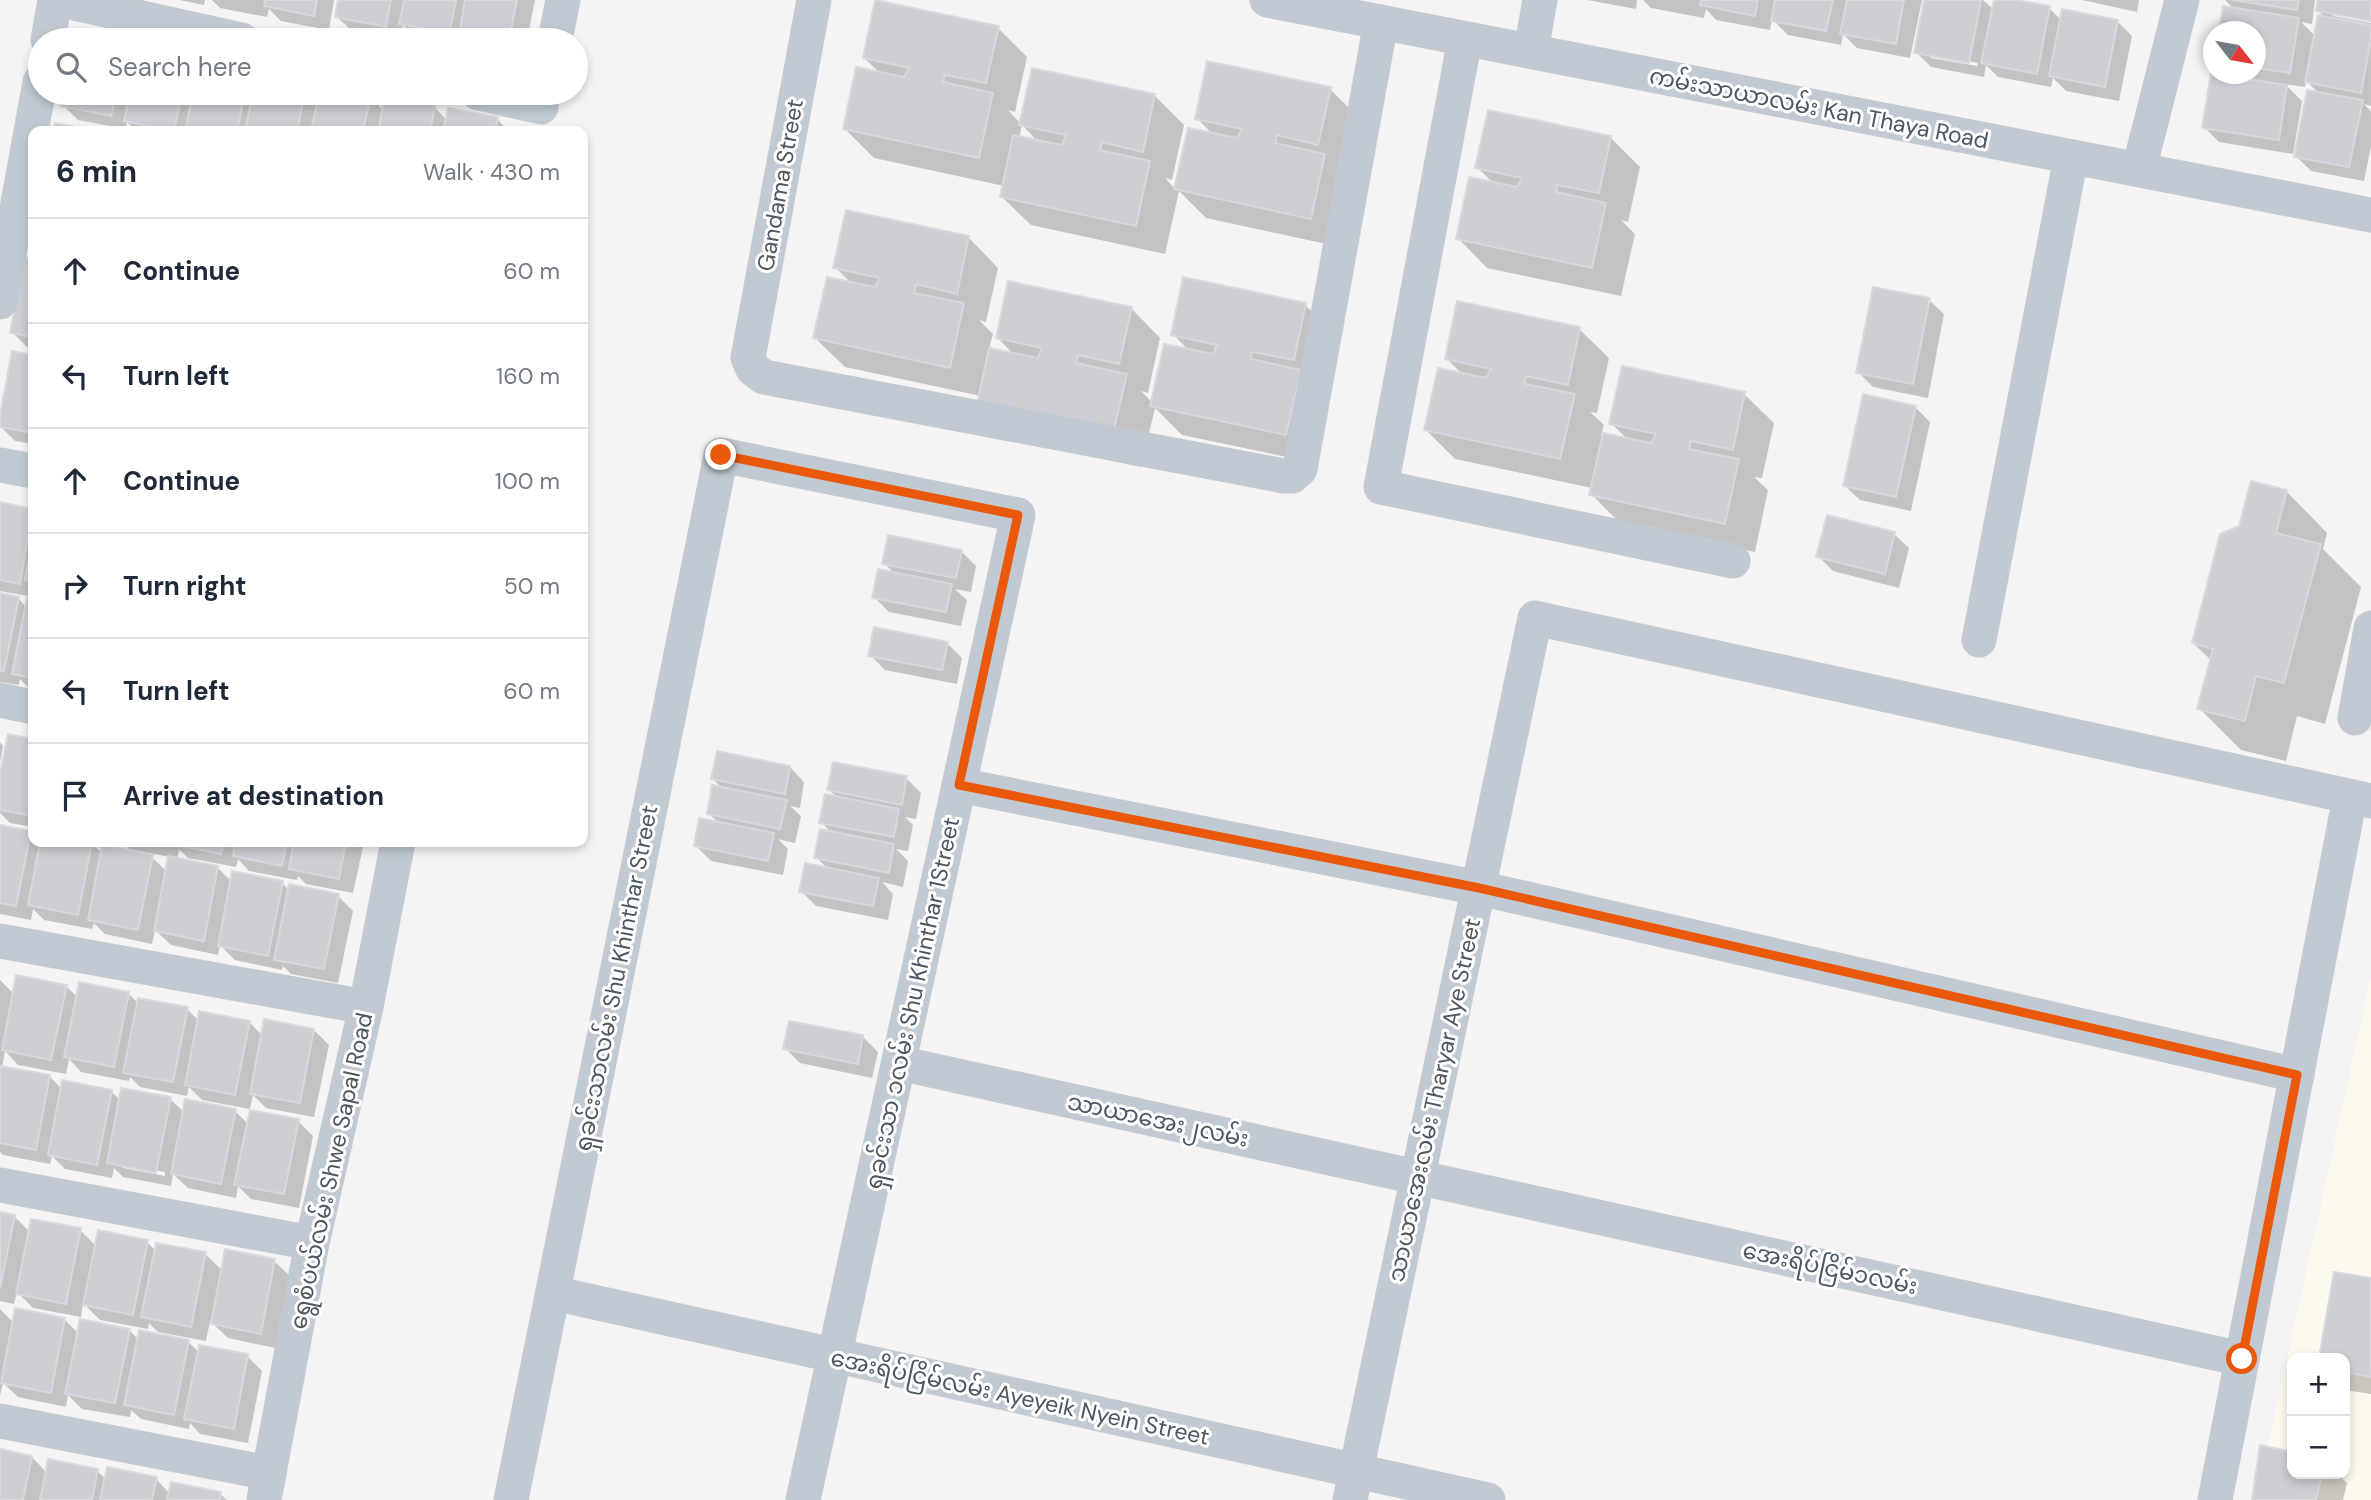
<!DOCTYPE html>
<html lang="en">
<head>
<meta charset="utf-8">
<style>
	body { margin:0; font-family:"DM Sans","Noto Sans Myanmar",sans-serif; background:#f6f6f7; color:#1f2937 }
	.controls { position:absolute; right:21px; bottom:21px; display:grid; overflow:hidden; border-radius:14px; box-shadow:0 4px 10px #0003 }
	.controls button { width:63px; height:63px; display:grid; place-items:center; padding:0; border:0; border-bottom:2px solid #e0e1e3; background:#fff; color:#1f2937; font:35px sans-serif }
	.compass { position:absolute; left:2203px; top:21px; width:63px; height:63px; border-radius:50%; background:#fff; box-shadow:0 4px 10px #0003; rotate:121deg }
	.stop { position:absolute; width:21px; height:21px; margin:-16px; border:5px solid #ea580c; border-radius:50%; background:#fff }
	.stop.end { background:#ea580c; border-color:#fff; box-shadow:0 2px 7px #0008 }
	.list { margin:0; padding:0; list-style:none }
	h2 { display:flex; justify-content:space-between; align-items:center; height:91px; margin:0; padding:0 28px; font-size:30px }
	h2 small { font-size:23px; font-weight:400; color:#747a83 }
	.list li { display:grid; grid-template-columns:46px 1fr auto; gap:21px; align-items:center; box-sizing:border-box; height:105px; padding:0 28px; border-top:2px solid #e0e1e3 }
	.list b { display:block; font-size:26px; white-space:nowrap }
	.list em { font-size:23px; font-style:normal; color:#747a83 }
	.icon { flex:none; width:38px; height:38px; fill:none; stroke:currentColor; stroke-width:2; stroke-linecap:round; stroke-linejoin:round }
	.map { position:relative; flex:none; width:2371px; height:1500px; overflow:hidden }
	.search { position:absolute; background:#fff; box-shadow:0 4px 10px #0003; left:28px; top:28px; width:560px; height:77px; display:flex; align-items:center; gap:18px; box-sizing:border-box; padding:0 24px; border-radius:38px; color:#747a83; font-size:26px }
	.panel { position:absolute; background:#fff; box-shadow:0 4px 10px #0003; left:28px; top:126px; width:560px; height:721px; border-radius:14px }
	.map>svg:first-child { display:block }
</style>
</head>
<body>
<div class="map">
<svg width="2371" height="1500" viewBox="0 0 2371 1500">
	<rect width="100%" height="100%" fill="#f5f3f3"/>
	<path fill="#fdf9ef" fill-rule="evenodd" d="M2371 976V1500H2256ZM2292 1358H2345V1474H2292Z"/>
	<g fill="#0003" fill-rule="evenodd">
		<path d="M179 0H205L204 5Z"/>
		<path d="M212 0H334L329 30 281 21 269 9 267 17 220 8Z"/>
		<path d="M340 0H535L527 40H428L416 38 403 25 400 40 352 31 337 17Z"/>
		<path d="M1587 0H1637L1636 9Z"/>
		<path d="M1643 0H1922L1910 58 1857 48 1843 34 1841 45 1788 35 1772 19 1770 30 1716 20 1706 9 1704 18 1651 8Z"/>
		<path d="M1926 0H1983L1994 10 1996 0H2006L2049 8 2062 21H2117L2132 36 2119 101 2066 91 2053 78 2051 87 1998 77 1986 65 1984 77 1931 67 1916 52ZM1931 54 1978 63 1977 66 1931 58Z"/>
		<path d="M2082 0H2139L2137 12Z"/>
		<path d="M2225 0H2315L2312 24 2301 22 2316 37 2326 18 2318 11 2320 0H2371V19L2333 12V16L2371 23V106L2364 104 2371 111V146L2364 181 2311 171 2296 156 2319 94 2306 80 2305 87 2285 84 2302 101 2293 154 2219 142 2204 127 2233 78 2228 74H2256V32Z"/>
		<path d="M998 28 1027 57 1015 112 1008 110 1021 124 1154 95 1184 125 1172 180 1165 178 1176 190 1189 130 1213 135 1197 118 1330 89 1359 118 1340 247 1206 218 1179 191 1165 254 1031 225 1001 196 1004 186 874 158 845 129 881 74 864 58ZM1022 125 1038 142 1019 138Z"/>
		<path d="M65 93H316L320 97 321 93H352L370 96 384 111 435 108 447 120 497 119 509 131H137L127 122 126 129 78 120 63 105Z"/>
		<path d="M1489 112 1611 138 1640 167 1628 222 1621 220 1635 234 1621 296 1487 268 1458 238 1494 184 1477 167Z"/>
		<path d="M969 238 998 268 986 322 979 320 993 334 989 349 1014 355 998 338 1131 308 1160 338 1148 393 1141 391 1153 403 1189 351 1173 334 1305 305 1335 334 1316 463 1182 435 1155 408 1141 467 1007 438 981 396 845 367 815 338 852 284 835 267Z"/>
		<path d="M26 259 33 261V348L27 347 12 332Z"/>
		<path d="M1929 300 1944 314 1928 398 1873 387 1858 372Z"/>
		<path d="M1579 329 1609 358 1597 413 1590 412 1604 425 1601 435 1628 440 1611 423 1744 394 1774 423 1762 478 1754 477 1768 490 1755 552 1621 524 1591 494 1592 488 1455 459 1426 430 1463 375 1446 358Z"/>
		<path d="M14 354 33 357V444L15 441 0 426Z"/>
		<path d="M1915 407 1930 422 1911 511 1860 500 1845 486Z"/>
		<path d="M2286 491 2327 533 2323 549 2361 587 2325 724 2297 716 2286 761 2241 750 2199 708 2212 661 2193 643 2241 527Z"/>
		<path d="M0 504 33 510V597L0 591Z"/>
		<path d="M1894 534 1909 548 1899 588 1833 571 1818 556Z"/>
		<path d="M961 551 976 566 971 592 955 589 967 600 961 626 889 612 874 597 895 574 884 563Z"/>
		<path d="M0 595 18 598 27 608 28 601H33V689L29 688 20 679 19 685 0 682Z"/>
		<path d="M947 643 962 658 957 684 885 670 870 655Z"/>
		<path d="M9 736 33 740V827L10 823 0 813V782Z"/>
		<path d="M0 742 3 746 0 763Z"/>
		<path d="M790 767 804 782 800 808 790 806 801 816 795 843 778 839 788 849 783 875 711 861 696 846 719 823 708 813 723 789 712 778Z"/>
		<path d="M906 778 921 793 916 819 905 817 913 825 908 851 896 849 908 861 903 887 882 882 893 894 888 920 816 906 801 891 828 869 816 857 833 834 821 822 838 798 829 790Z"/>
		<path d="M0 826 30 832 33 835V842L42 844V842H89L103 853 152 857 167 872 170 857 129 849 122 842H364L353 893 306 884 298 876 297 880 249 871 238 859 236 867 188 858 179 849 177 860 217 867 232 882 282 883 290 891 338 896 353 911 338 983 291 974 283 966 282 970 235 960 220 945 218 955 171 945 155 930 152 944 105 934 94 923 92 929 44 920 33 909 31 920 0 914Z"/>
		<path d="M0 980 14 994 66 986 78 998 129 994 139 1004 187 1009 199 1021 249 1022 263 1036 314 1030 329 1045 314 1117 266 1108 253 1095 250 1109 202 1100 189 1087 187 1096 140 1087 130 1077 129 1081 81 1072 69 1059 66 1074 18 1065 5 1051 2 1068 50 1077 62 1089 112 1092 121 1101 170 1099 185 1113 235 1111 248 1124 298 1121 313 1136 299 1208 251 1199 238 1186 236 1198 188 1188 173 1174 171 1186 123 1177 114 1168 112 1178 65 1169 52 1156 50 1164 3 1155 0 1152ZM123 1164 165 1172V1176L123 1168Z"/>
		<path d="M863 1037 878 1052 872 1078 800 1063 785 1048Z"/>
		<path d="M0 1214 14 1216 30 1232 80 1230 97 1247 147 1242 156 1251 205 1254 223 1271 274 1261 289 1275 275 1348 228 1338 210 1321 206 1341 158 1332 149 1323 148 1329 100 1320 83 1303 81 1317 33 1308 17 1292 14 1304 0 1301Z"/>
		<path d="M2336 1274 2371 1280V1394L2345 1390V1358H2321Z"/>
		<path d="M0 1309 14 1323 65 1320 79 1334 129 1330 139 1340 188 1342 199 1352 247 1356 262 1371 248 1443 200 1434 190 1423 189 1429 141 1419 131 1410 130 1417 82 1409 68 1395 66 1407 18 1397 3 1383 0 1396Z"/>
		<path d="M2262 1447 2292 1454V1474H2338L2347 1483 2343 1500H2254Z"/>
		<path d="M0 1451 32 1457 47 1473 97 1471 106 1479H156L170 1494H220L227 1500H0Z"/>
	</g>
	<g fill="#cdcfd5" stroke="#d7d9de" stroke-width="2">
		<path d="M265 0H317L314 16 264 6Z"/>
		<path d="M338 0H391L386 27 335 17Z"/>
		<path d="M404 0H456L449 34 399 24Z"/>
		<path d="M465 0H517L509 40H488L459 35Z"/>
		<path d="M875 0 999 26 986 83 945 75 943 82 993 93 979 158 843 129 856 67 904 77 909 68 863 58Z"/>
		<path d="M1701 0H1758L1755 16 1700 5Z"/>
		<path d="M1775 0H1833L1826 31 1771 21Z"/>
		<path d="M1847 0H1904L1896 44 1840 34Z"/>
		<path d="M1924 0H1981L1969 63 1914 53Z"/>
		<path d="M1994 0H2016L2050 6 2037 74 1981 63Z"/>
		<path d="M2232 0H2299L2297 10Z"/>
		<path d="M2318 0H2371V21L2316 11Z"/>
		<path d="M2223 6 2299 18 2290 73 2256 68V32H2219Z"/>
		<path d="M2062 9 2118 20 2105 87 2049 76Z"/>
		<path d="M2318 15 2371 25V39L2361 93 2305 82Z"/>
		<path d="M76 31 123 40H74Z"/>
		<path d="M1207 61 1331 87 1318 145 1277 135 1275 143 1325 154 1311 219 1174 189 1188 128 1237 138 1242 129 1195 119Z"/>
		<path d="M1032 68 1155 94 1143 152 1102 142 1100 150 1150 161 1136 226 1000 197 1013 135 1062 145 1066 135 1019 125Z"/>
		<path d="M2211 73 2287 85 2279 140 2202 128Z"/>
		<path d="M2307 90 2363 100 2349 167 2294 157Z"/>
		<path d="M64 93H116L111 116 61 106Z"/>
		<path d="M130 93H182L174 131 124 121Z"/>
		<path d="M193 93H245L237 131H185Z"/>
		<path d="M253 93H305L297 131H245Z"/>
		<path d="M319 93 371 95 363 131H311Z"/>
		<path d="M385 96 435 106 430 131H378Z"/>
		<path d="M448 108 498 117 495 131H443Z"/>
		<path d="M1488 110 1611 136 1599 193 1557 185 1556 192 1606 203 1592 268 1456 239 1469 177 1517 187 1522 178 1475 168Z"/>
		<path d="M55 123 96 131H53Z"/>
		<path d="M846 210 969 236 957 294 916 284 914 293 964 303 950 368 813 338 827 277 875 287 880 278 833 268Z"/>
		<path d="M25 257 33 259V337L10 333Z"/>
		<path d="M1183 277 1306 303 1294 360 1252 352 1251 359 1301 370 1286 435 1150 406 1164 344 1213 354 1217 345 1171 335Z"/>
		<path d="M1008 281 1132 307 1119 364 1078 355 1076 363 1127 374 1112 438 976 409 989 348 1038 358 1042 348 996 338Z"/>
		<path d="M1873 287 1930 298 1913 384 1856 373Z"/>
		<path d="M1457 301 1580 327 1568 385 1526 376 1525 384 1575 394 1560 459 1424 430 1438 368 1486 378 1491 369 1445 359Z"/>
		<path d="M12 351 33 355V433L0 427V415Z"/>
		<path d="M1622 366 1745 392 1733 450 1691 441 1689 449 1739 459 1725 524 1589 495 1603 433 1651 443 1656 434 1609 424Z"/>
		<path d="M1863 394 1916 406 1896 497 1843 486Z"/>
		<path d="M2251 481 2287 490 2276 533 2321 544 2284 683 2256 676 2245 721 2197 709 2213 649 2192 643 2220 534 2239 526Z"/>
		<path d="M0 502 33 509 20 584 0 580Z"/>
		<path d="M1827 515 1895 532 1885 574 1816 557Z"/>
		<path d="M888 535 962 550 956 578 882 564Z"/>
		<path d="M33 537V582L25 580Z"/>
		<path d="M878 569 952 584 946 612 872 598Z"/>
		<path d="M0 593 19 597 4 671H0Z"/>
		<path d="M27 598 33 600V678L12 674Z"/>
		<path d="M874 627 948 642 942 670 868 656Z"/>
		<path d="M8 734 33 739V816L0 810V773Z"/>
		<path d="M717 751 790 766 785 794 711 779Z"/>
		<path d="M833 762 907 776 902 805 827 790Z"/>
		<path d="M712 785 787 800 780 829 707 814Z"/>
		<path d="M825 794 899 809 894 837 819 823Z"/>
		<path d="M699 818 774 833 768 861 694 846Z"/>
		<path d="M0 825 31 831 16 906 0 903Z"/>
		<path d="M820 829 894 844 889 873 814 858Z"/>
		<path d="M40 842H92L78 915 28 905Z"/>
		<path d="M171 842H224L221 854 171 844Z"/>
		<path d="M235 842H287L282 866 233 856Z"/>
		<path d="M294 842H346L339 879 289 869Z"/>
		<path d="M102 845 153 855 138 930 88 920Z"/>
		<path d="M168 856 218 866 204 941 154 931Z"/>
		<path d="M805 863 879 878 873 906 799 892Z"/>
		<path d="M232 871 283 881 268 956 218 946Z"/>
		<path d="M289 884 339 894 324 969 274 960Z"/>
		<path d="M16 975 67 985 51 1060 2 1050Z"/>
		<path d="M79 982 129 992 114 1067 64 1057Z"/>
		<path d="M138 998 188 1007 173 1082 123 1073Z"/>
		<path d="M199 1011 250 1021 235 1095 185 1085Z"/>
		<path d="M264 1019 314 1029 300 1103 250 1094Z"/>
		<path d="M789 1021 863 1035 858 1064 783 1049Z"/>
		<path d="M0 1066 50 1075 36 1150 0 1143Z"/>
		<path d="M62 1080 112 1090 97 1165 48 1155Z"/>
		<path d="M121 1088 171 1097 156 1173 107 1163Z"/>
		<path d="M185 1099 236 1109 221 1184 171 1174Z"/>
		<path d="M250 1110 299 1119 284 1194 234 1185Z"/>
		<path d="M0 1212 15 1215 0 1289Z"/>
		<path d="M31 1219 81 1228 66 1304 16 1294Z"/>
		<path d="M98 1230 148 1240 133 1315 83 1305Z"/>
		<path d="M156 1243 206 1252 191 1327 141 1317Z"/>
		<path d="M225 1249 275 1259 261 1334 211 1324Z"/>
		<path d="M2334 1272 2371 1278V1377L2345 1372V1358H2319Z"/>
		<path d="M15 1308 65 1318 51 1393 1 1383Z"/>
		<path d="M80 1319 130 1329 115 1403 65 1394Z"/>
		<path d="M139 1330 189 1340 174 1415 124 1405Z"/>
		<path d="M199 1345 248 1354 234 1429 184 1419Z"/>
		<path d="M2260 1445 2292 1452V1474H2322L2316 1500H2252Z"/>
		<path d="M0 1449 32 1456 23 1500H0Z"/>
		<path d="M48 1459 98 1469 92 1500H40Z"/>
		<path d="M107 1467 157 1477 152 1500H100Z"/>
		<path d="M171 1482 221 1492 220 1500H167Z"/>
	</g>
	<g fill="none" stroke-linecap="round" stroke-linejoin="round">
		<g stroke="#c1cad2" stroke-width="35">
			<path d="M60 0 242 40"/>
			<path d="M814 0 748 358 753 369 764 377 1284 476H1292L1300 469 1381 22"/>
			<path d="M1267 0 2371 215"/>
			<path d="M1465 39 1381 487 1733 561"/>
			<path d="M48 40 55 0"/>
			<path d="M555 40 563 0"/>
			<path d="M1531 51 1540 0"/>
			<path d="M478 93 541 107"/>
			<path d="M2139 169 2182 0"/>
			<path d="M0 302 40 82"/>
			<path d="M0 465 33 471"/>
			<path d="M1979 640 2071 157"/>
			<path d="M0 700 33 707"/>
			<path d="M2355 718 2371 628"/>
			<path d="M959 785 1479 888 2297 1075"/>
			<path d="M0 941 366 1007"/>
			<path d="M899 1063 2242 1359"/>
			<path d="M0 1185 312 1243"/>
			<path d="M553 1293 1488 1500"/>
			<path d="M0 1421 269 1473"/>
			<path d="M264 1500 312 1243 366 1007 398 842"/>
			<path d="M511 1500 721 455 1018 515 803 1500"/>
			<path d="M1350 1500 1535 618 2371 801"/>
			<path d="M2215 1500 2350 797"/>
		</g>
	</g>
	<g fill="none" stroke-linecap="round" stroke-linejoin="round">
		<path stroke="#ea580c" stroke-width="9" d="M721 455 1018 515 959 785 1479 888 2297 1075 2242 1359"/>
	</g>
	<g text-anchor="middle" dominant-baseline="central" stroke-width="6" stroke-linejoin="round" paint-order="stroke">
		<g font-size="23" fill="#4a5661" stroke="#fff">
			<text transform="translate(1819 108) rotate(11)">ကမ်းသာယာလမ်း Kan Thaya Road</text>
			<text transform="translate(780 185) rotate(-80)">Gandama Street</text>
			<text transform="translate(616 978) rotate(-79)">ရှခင်းသာလမ်း Shu Khinthar Street</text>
			<text transform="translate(912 1003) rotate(-78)">ရှခင်းသာ ၁လမ်း Shu Khinthar 1Street</text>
			<text transform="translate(1434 1100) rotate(-78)">သာယာအေးလမ်း Tharyar Aye Street</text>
			<text transform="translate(1158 1120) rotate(12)">သာယာအေး၂လမ်း</text>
			<text transform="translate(331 1171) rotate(-78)">ရွေစံပယ်လမ်း Shwe Sapal Road</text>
			<text transform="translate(1830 1268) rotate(12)">အေးရိပ်ငြိမ်၁လမ်း</text>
			<text transform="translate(1020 1397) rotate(12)">အေးရိပ်ငြိမ်လမ်း Ayeyeik Nyein Street</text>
		</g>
	</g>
</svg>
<div class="controls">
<button>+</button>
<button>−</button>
</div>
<svg class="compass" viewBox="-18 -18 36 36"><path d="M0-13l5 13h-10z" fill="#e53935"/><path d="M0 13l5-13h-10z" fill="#747a83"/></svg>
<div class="stop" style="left:2242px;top:1359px"></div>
<div class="stop end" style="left:721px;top:455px"></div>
<div class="search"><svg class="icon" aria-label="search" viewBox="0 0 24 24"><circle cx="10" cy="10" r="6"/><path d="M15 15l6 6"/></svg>Search here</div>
<section class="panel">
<h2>6 min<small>Walk · 430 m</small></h2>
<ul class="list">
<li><svg class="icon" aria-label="ahead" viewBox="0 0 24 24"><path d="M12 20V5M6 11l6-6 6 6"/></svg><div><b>Continue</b></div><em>60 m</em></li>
<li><svg class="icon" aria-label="left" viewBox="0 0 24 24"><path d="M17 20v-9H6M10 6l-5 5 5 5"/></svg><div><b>Turn left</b></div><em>160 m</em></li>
<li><svg class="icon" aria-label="ahead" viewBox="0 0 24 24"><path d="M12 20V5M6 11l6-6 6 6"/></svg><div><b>Continue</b></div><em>100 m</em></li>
<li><svg class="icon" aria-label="right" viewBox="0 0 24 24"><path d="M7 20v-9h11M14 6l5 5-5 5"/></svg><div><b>Turn right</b></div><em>50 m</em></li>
<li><svg class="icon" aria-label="left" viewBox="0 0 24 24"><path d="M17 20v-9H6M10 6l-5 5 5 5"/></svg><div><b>Turn left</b></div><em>60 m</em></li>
<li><svg class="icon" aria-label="arrive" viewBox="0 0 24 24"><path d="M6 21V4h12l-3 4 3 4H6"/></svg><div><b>Arrive at destination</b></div></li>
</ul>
</section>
</div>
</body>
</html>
